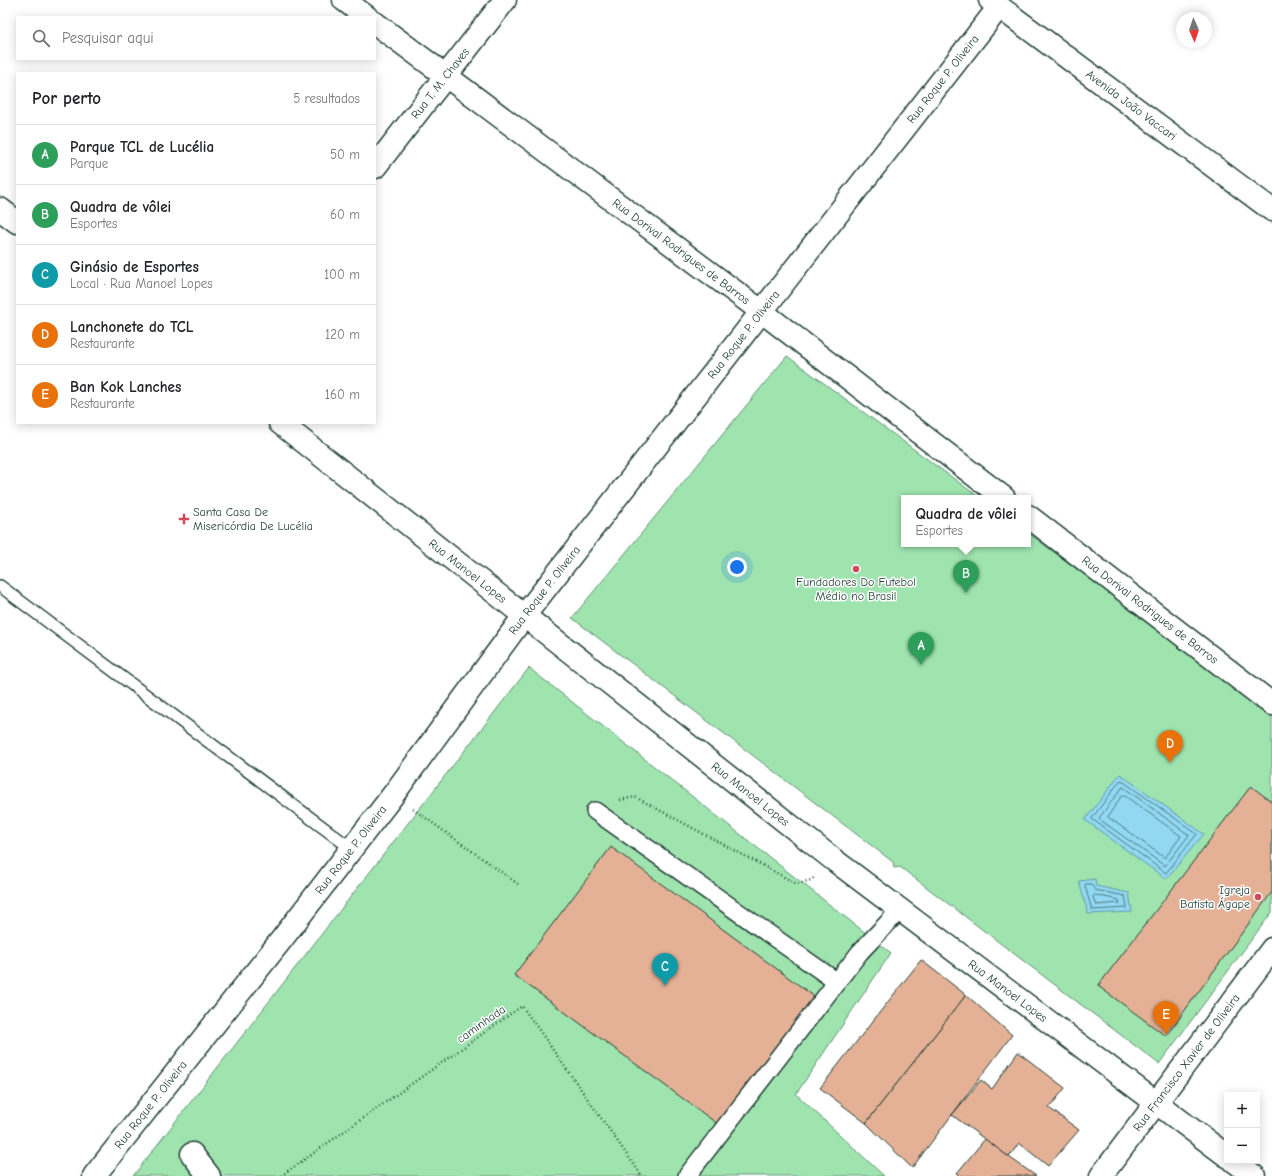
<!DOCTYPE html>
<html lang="pt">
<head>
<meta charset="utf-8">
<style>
	body { margin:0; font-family:"Comic Neue",sans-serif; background:#f2f2f2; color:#202124 }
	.controls { position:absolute; right:12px; bottom:12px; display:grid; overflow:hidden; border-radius:0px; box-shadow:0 2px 10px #0003 }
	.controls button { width:36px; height:36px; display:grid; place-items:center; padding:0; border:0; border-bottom:1px solid #e0e0e0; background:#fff; color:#202124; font:20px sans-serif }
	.compass { position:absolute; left:1176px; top:12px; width:36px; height:36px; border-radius:50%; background:#fff; box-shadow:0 2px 10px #0003; rotate:177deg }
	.you { position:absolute; left:737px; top:567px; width:14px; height:14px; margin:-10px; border:3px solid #fff; border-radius:50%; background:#1a73e8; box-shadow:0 0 0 6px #1a73e833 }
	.badge { display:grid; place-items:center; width:26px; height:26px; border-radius:50%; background:#d1495b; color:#fff; font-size:13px; font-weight:700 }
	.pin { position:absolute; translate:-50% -33px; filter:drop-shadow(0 1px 2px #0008) }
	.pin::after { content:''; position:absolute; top:21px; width:14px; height:12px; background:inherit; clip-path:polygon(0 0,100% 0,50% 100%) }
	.popup { position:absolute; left:901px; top:495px; width:130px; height:52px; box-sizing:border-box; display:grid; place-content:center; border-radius:0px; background:#fff; filter:drop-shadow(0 1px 3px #0005); font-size:13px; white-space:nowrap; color:#757577 }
	.popup b { font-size:15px; color:#202124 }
	.popup::after { content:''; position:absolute; left:50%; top:100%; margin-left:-8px; border:8px solid transparent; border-top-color:#fff }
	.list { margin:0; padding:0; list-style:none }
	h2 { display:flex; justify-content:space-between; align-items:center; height:52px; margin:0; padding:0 16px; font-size:17px }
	h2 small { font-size:13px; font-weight:400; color:#757577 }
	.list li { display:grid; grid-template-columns:26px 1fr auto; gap:12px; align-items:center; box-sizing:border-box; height:60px; padding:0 16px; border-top:1px solid #e0e0e0 }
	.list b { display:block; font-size:15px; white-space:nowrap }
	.list p { margin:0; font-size:13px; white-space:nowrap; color:#757577 }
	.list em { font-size:13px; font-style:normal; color:#757577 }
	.icon { flex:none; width:22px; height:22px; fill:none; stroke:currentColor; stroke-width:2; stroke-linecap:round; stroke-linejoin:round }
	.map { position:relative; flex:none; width:1272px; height:1176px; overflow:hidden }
	.search { position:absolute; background:#fff; box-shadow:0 2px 10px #0003; left:16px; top:16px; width:360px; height:44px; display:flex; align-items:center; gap:10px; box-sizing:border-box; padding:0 14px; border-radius:0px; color:#757577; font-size:15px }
	.panel { position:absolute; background:#fff; box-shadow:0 2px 10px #0003; left:16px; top:72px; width:360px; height:352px; border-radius:0px }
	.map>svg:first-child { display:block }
</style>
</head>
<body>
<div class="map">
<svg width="1272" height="1176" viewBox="0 0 1272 1176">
	<rect width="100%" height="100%" fill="#fff"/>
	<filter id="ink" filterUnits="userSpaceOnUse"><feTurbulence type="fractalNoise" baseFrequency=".025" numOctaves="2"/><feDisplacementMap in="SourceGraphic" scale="8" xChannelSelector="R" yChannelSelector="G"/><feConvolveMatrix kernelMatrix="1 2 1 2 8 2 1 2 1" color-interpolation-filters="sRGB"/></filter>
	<g filter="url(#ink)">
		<g fill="#9fe4af" stroke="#5f9072">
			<path d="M787 356 980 498H904V544H1028V533L1272 713V912L1159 1064 900 867 894 868 893 862 572 618Z"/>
			<path d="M529 668 891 953 796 1094 884 1176H133Z"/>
		</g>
		<g fill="#92d8f3" stroke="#649aa7">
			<path d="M1120 774 1204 834 1166 879 1085 820Z"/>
			<path d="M1095 879 1096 886 1129 893 1132 912 1088 914 1079 881Z"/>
		</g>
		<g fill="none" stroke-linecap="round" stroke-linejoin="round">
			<g stroke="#4d7b80" stroke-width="1">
				<path d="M1121 780 1197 834 1166 873 1092 819Z"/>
				<path d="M1123 787 1189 835 1165 866 1099 819Z"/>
				<path d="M1122 796H1125L1181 836 1165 858 1108 817Z"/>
				<path d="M1086 884H1091L1095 890 1125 896 1127 908 1092 910 1085 886Z"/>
				<path d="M1095 895 1119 900 1120 903 1096 905 1093 897Z"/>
			</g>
		</g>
		<g fill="#e4b196" stroke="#1f3d34">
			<path d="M1251 786 1272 802V892L1166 1036 1098 986Z"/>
			<path d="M611 847 815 997 719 1125 514 975Z"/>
			<path d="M921 960 966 995 866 1123 820 1088Z"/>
			<path d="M966 995 1012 1035 912 1168 866 1123Z"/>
			<path d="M1018 1052 1065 1088 1049 1108 1079 1130 1048 1166 1019 1143 1009 1157 952 1115 981 1080 992 1089Z"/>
			<path d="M985 1139 1009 1157 1036 1176H961L957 1173Z"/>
		</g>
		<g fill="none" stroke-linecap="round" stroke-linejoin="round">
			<g stroke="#1f3d34" stroke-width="14">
				<path id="service" d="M0 586 352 849"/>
			</g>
			<g stroke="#1f3d34" stroke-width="20">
				<g id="pedestrian">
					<path d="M595 811 837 982"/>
					<path d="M687 1176 860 952 900 910"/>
				</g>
			</g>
			<g stroke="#1f3d34" stroke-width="25">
				<g id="minor">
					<path d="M344 0 367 17"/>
					<path id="s1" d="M990 0 1272 210"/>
					<path id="s2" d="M375 23 761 311 1004 498"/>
					<path id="s3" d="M375 167 505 0"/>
					<path d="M0 209 17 222"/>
					<path id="s4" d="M280 423 834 860 1227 1156"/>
					<path id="s5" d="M1028 516 1272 704"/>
					<path d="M192 1154 209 1176"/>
					<path d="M1234 1161 1254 1176"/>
					<path id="s6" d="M94 1176 282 939 393 795 524 616 999 7"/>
					<path id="s7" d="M1101 1176 1272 949"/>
				</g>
			</g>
			<g stroke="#1f3d34" stroke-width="2.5" stroke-dasharray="1 3" stroke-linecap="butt">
				<path d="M620 800 635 797 797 884 811 880 816 876"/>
				<path d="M413 809 518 884"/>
				<path d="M281 1176 522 1006 642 1176"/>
			</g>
			<use href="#service" stroke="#fff" stroke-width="11"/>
			<use href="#pedestrian" stroke="#fff" stroke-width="17"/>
			<use href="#minor" stroke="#fff" stroke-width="22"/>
		</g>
	</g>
	<g fill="#d1495b" stroke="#fff" stroke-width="1.5">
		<path d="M182 513h4v4h4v4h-4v4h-4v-4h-4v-4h4z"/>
		<circle cx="856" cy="569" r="4"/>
		<circle cx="1258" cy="897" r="4"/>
	</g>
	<g text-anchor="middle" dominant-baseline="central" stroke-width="3" stroke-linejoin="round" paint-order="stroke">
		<g font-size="12" fill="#1f3d34" stroke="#fff">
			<text stroke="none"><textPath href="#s6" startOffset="1387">Rua Roque P. Oliveira</textPath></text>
			<text stroke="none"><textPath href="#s3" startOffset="106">Rua T. M. Chaves</textPath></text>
			<text stroke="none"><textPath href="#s1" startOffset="176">Avenida João Vaccari</textPath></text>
			<text stroke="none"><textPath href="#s2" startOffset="382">Rua Dorival Rodrigues de Barros</textPath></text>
			<text stroke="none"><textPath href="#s6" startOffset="1063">Rua Roque P. Oliveira</textPath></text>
			<text stroke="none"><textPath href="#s4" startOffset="239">Rua Manoel Lopes</textPath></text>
			<text stroke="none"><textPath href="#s6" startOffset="739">Rua Roque P. Oliveira</textPath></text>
			<text stroke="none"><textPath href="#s5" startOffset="154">Rua Dorival Rodrigues de Barros</textPath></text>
			<text stroke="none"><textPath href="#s4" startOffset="599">Rua Manoel Lopes</textPath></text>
			<text stroke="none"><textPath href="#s6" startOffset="415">Rua Roque P. Oliveira</textPath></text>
			<text stroke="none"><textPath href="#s4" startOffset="923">Rua Manoel Lopes</textPath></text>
			<text transform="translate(481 1024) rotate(-35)">caminhada</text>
			<text stroke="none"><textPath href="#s7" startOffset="142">Rua Francisco Xavier de Oliveira</textPath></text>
			<text stroke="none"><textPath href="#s6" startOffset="91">Rua Roque P. Oliveira</textPath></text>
		</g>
		<g font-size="12" fill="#1f3d34" stroke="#fff" text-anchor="start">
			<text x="193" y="512">Santa Casa De<tspan x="193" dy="14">Misericórdia De Lucélia</tspan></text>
			<text x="856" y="582" text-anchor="middle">Fundadores Do Futebol<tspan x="856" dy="14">Médio no Brasil</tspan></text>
			<text x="1250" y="890" text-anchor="end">Igreja<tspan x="1250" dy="14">Batista Ágape</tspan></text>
		</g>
	</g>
</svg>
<div class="controls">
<button>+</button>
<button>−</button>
</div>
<svg class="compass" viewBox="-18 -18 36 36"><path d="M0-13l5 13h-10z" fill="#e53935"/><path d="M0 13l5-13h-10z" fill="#757577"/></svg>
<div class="you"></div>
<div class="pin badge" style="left:921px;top:665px;background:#2e9e5b">A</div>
<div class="pin badge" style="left:966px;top:593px;background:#2e9e5b">B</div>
<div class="popup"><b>Quadra de vôlei</b>Esportes</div>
<div class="pin badge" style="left:665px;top:986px;background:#0f9aa8">C</div>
<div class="pin badge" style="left:1170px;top:763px;background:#e8710a">D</div>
<div class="pin badge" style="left:1166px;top:1034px;background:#e8710a">E</div>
<div class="search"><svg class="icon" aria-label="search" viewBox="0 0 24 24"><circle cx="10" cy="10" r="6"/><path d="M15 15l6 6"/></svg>Pesquisar aqui</div>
<section class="panel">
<h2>Por perto<small>5 resultados</small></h2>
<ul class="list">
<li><span class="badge" style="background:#2e9e5b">A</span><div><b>Parque TCL de Lucélia</b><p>Parque</p></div><em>50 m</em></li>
<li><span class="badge" style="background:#2e9e5b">B</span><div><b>Quadra de vôlei</b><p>Esportes</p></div><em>60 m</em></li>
<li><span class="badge" style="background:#0f9aa8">C</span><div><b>Ginásio de Esportes</b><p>Local · Rua Manoel Lopes</p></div><em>100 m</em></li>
<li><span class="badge" style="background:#e8710a">D</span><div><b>Lanchonete do TCL</b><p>Restaurante</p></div><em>120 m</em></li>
<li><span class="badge" style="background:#e8710a">E</span><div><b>Ban Kok Lanches</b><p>Restaurante</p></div><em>160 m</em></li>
</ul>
</section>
</div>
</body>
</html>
